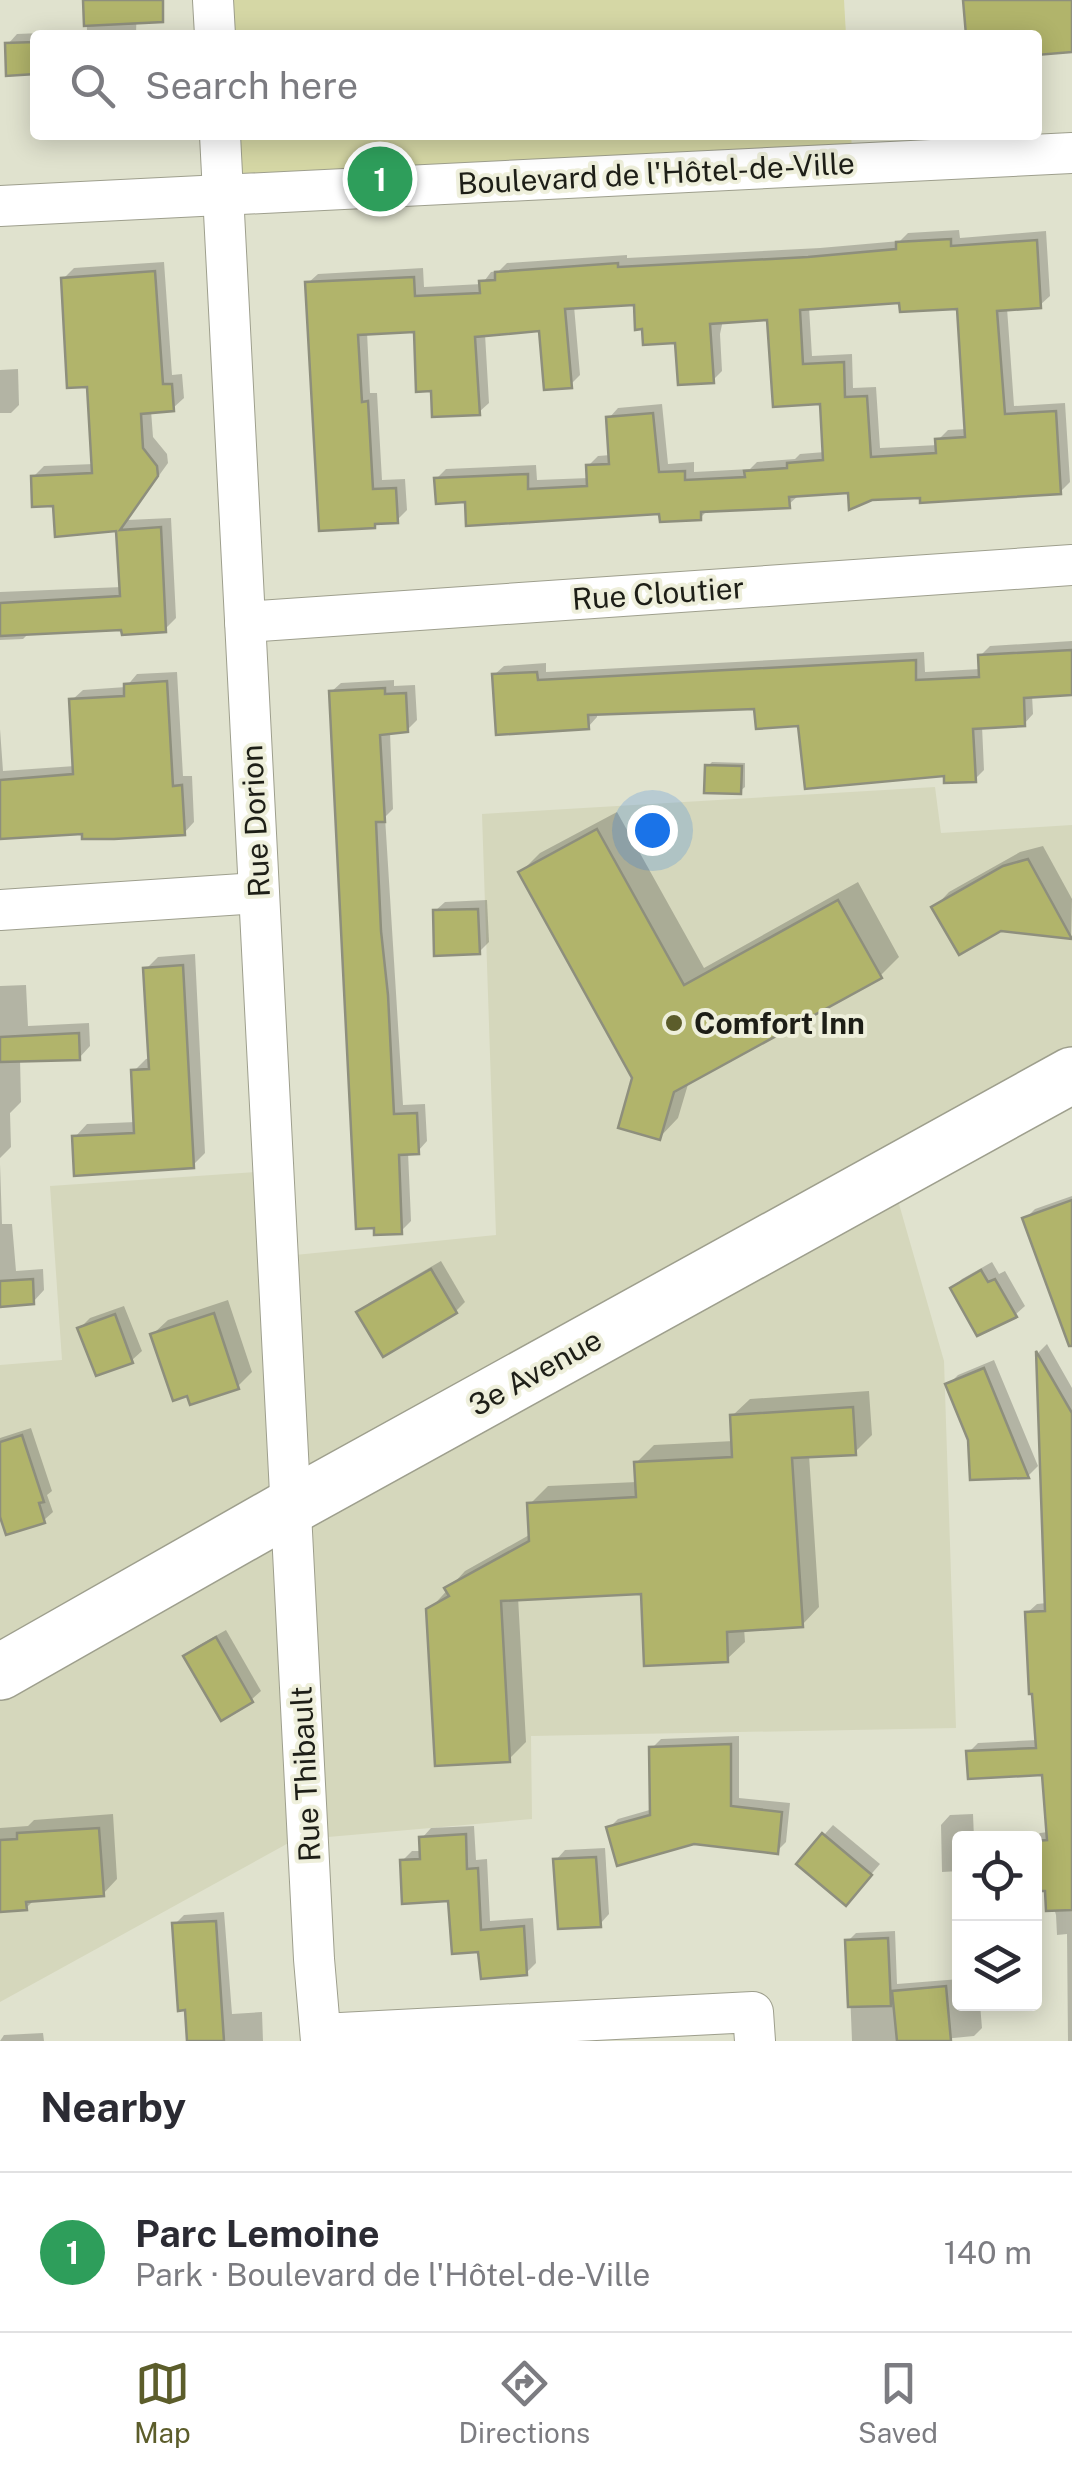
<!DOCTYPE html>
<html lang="en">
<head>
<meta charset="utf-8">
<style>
	body { margin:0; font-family:"Public Sans",sans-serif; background:#f2f2f3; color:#2b2b33 }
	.controls { position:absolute; right:30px; bottom:30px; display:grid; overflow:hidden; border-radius:10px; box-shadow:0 5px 25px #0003 }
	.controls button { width:90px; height:90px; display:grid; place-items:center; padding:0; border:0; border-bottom:2px solid #e1e1e2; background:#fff; color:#2b2b33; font:50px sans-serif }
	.you { position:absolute; left:652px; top:830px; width:35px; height:35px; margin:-25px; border:8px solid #fff; border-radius:50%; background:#1a73e8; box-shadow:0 0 0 15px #1a73e833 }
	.badge { display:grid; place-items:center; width:65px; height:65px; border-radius:50%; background:#5c5d2b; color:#fff; font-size:32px; font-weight:700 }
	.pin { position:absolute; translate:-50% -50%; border:5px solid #fff; box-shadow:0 2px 10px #0006 }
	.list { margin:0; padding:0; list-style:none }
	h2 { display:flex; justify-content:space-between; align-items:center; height:130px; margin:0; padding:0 40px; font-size:42px }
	h2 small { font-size:32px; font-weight:400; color:#7c7c81 }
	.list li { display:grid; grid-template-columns:65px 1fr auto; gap:30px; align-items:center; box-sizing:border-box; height:160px; padding:0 40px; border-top:2px solid #e1e1e2 }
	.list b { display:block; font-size:38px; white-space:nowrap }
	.list p { margin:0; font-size:32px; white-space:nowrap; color:#7c7c81 }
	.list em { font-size:32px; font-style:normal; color:#7c7c81 }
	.icon { flex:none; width:55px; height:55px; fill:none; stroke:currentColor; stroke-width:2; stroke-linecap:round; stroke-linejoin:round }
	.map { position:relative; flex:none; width:1072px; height:2041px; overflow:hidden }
	.search { position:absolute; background:#fff; box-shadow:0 5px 25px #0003; left:30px; right:30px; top:30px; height:110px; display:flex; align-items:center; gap:25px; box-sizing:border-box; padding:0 35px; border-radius:10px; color:#7c7c81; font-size:38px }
	.sheet { height:290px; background:#fff }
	nav { display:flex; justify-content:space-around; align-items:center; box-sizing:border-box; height:140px; border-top:2px solid #e1e1e2; background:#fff; font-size:28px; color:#7c7c81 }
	nav a { display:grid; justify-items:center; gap:5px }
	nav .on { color:#5c5d2b }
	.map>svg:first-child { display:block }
</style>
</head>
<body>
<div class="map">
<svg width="1072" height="2041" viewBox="0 0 1072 2041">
	<rect width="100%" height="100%" fill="#e0e2ce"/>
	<path fill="#d5d7bc" d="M935 787 941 833 1072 825V1105L897 1197 944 1361 956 1728 531 1736 532 1819 294 1840 0 2002V1365L62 1360 50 1186 271 1171 275 1257 496 1235 482 814Z"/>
	<g fill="#d5d7a5">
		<path d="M212 0H844L846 35H214Z"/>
		<path d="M220 135H851L853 164 223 194Z"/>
	</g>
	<g fill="#0003" fill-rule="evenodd">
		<path d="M86 0H137L136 35H35V72L8 44 17 34 87 31Z"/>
		<path d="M959 230 960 238 1046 231 1050 296 1040 305 1007 308 1014 406 1065 403 1070 482 1060 492 922 495 850 490 798 496 788 505 708 510 700 518 662 511 467 499 436 479 446 469 536 465 537 480 589 478 588 466 598 456 611 455 609 418 618 408 662 404 668 464 694 462V472L750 469 757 462 795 459 800 454 825 452 822 402 769 318 723 320 720 334 722 371 712 381 678 341 636 302 574 306 580 375 570 385 541 329 485 334 489 403 479 412 433 389 416 329 367 332 370 393H377L382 480 405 479 407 510 397 520 378 521 374 525 308 283 318 274 423 268 424 287 482 284 491 272 499 271 507 263 627 255V258L820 248 900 241 908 233ZM902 301 960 306 967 429 948 430 938 440V445L880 448 876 387 853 388 852 354 812 356 809 307Z"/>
		<path d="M164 262 172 375 182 374 184 398 173 408 151 410 153 437 167 454 168 463 127 520 171 518 176 618 165 629 124 627 30 632 23 639 0 640V592L122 587 119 529 55 504 33 477 44 466 94 464 89 384 63 279 74 268Z"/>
		<path d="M18 369 19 405 11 413H0V370Z"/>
		<path d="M1072 641V693L1032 695 1033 714 1024 724 982 726 984 770 975 779 946 773 757 707 597 712V717L588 727 494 675 504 666 546 663V672L924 652 925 672 981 669 980 656 990 646Z"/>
		<path d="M177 672 183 776H192L194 822 184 833 84 832 0 837V729L3 771 75 766 72 700 83 690 126 687 137 674Z"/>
		<path d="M394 680V686L415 685 417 720 407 730 390 732 393 809 385 817 403 1105 425 1104 427 1141 418 1151 408 1152 411 1221 401 1231 331 692 341 683Z"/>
		<path d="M712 762 745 763V787L740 791 708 766Z"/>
		<path d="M617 812 704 968 858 882 899 957 880 976 689 1081 678 1118 659 1138 635 1078 521 872 540 853Z"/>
		<path d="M1043 846 1072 899 1071 937 935 907 949 892 1020 852Z"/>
		<path d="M487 900 489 942 479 952 435 911 445 902Z"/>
		<path d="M195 954 205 1153 193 1165 75 1137 87 1124 136 1122 134 1071 146 1059 151 1058 146 969 158 957Z"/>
		<path d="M26 985 28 1026 89 1023 90 1046 79 1058 20 1059 21 1102 10 1113 11 1147 0 1158V986Z"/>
		<path d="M0 1164 2 1224H12L16 1271 43 1269 44 1290 33 1302 0 1304Z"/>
		<path d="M1072 1196V1299L1025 1219 1035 1209Z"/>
		<path d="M441 1261 465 1302 456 1311 360 1313 369 1303Z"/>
		<path d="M992 1262 999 1274 1005 1271 1025 1306 1015 1315 953 1288 962 1279Z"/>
		<path d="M228 1300 252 1372 237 1387 153 1334 168 1320Z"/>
		<path d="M124 1306 142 1351 132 1360 80 1328 90 1318Z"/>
		<path d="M1047 1344 1072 1388V2041H1068L1067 1934 1057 1935 1056 1915 1048 1888 1034 1889V1838L1040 1833 1048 1832 1044 1773 969 1752 978 1743 1038 1740 1027 1613 1037 1604 1047 1603 1039 1352Z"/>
		<path d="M994 1360 1038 1466 1028 1476 972 1478 970 1440 948 1385 958 1375Z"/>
		<path d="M869 1391 872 1435 855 1452 809 1455 819 1607 802 1625 744 1628 745 1642 727 1659 643 1592 518 1597 526 1742 509 1759 429 1610 465 1571 531 1534 530 1504 548 1486 637 1482 636 1463 654 1445 734 1441 732 1416 750 1399Z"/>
		<path d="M31 1428 52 1491 47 1495 53 1512 44 1520 0 1514V1438Z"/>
		<path d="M226 1630 261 1691 251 1700 186 1656 196 1647Z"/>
		<path d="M739 1736V1798L790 1803 786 1842 777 1851 609 1828 618 1819 653 1809 652 1748 661 1739Z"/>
		<path d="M113 1814 117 1879 103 1894 35 1899 26 1908 0 1910V1828L28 1826 34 1820Z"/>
		<path d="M973 1814 974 1838H960V1871L942 1872 941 1825 950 1815Z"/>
		<path d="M833 1825 880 1864 855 1893 824 1835Z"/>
		<path d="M474 1826 476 1860 487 1859 490 1921 533 1918 536 1963 526 1973 481 1949 451 1899 402 1861 412 1851H422V1838L431 1828Z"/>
		<path d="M605 1848 609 1914 600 1924 556 1860 565 1850Z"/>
		<path d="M224 1912 232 2014 262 2012 263 2041H190L175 1924 184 1915Z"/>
		<path d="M895 1931 897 1984 960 1979V2004H980L982 2028 974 2036 923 2041H852L848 1941 856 1933Z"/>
		<path d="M43 2033 44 2041H0L4 2035Z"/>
	</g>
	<g fill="#b1b46b" stroke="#8e8f7d" stroke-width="2.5" fill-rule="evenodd">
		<path d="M83 0H163V22L84 26Z"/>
		<path d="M963 0H1072V52L1037 55V35H966Z"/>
		<path d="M35 42V74L6 76 5 43Z"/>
		<path d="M951 239V246L1037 240 1041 308 997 311 1005 414 1056 411 1061 494 920 503V498L872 500 849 510 848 493 789 497 790 508 701 512V520L660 522 659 514 466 526 465 502 436 504 434 478 528 474V489L587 486 586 465 609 464 606 417 653 413 659 472 685 471V480L745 477 744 471 787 468V463L823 460 820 404 773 407 767 320 710 324 714 383 678 385 675 343 643 345 642 329 635 330 634 305 565 309 572 388 544 390 539 331 475 337 480 415 432 417 431 391 416 392 414 332 358 335 362 402 368 401 373 489 396 488 398 523 375 524V528L319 531 305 282 414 277 415 296 480 293 479 281 495 280V272L618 263V267L808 257 896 249V242ZM899 303 900 312 957 309 965 437 935 439 936 453 871 457 867 396 845 397 844 362 803 364 800 310Z"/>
		<path d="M155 271 163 384H172L174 411 141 414 143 448 157 466 158 476 120 530 161 527 166 632 122 635 121 630 0 636V603L120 596 116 531 55 537 53 506 32 507 31 476 92 473 87 387 67 388 61 278Z"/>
		<path d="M1072 650V695L1024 698 1025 726 973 729 976 782 944 783V776L805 789 798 726 756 729 754 709 588 715 589 729 496 735 492 674 537 672 538 680 916 660V680L979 677 978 655Z"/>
		<path d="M167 681 173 786 182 785 185 835 114 839H82V834L0 839V780L73 774 69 699 124 696V684Z"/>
		<path d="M385 688V694L406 693 408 732 380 735 385 822H376L381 931 388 995 394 1114 417 1113 419 1154 399 1155 402 1234 374 1235V1228L356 1229 329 691Z"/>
		<path d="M705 765 742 766 741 794 704 793Z"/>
		<path d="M597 829 684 985 838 900 882 978 674 1092 660 1140 618 1128 632 1078 518 872Z"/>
		<path d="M1028 859 1072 939 1001 931 959 955 931 907 1003 866Z"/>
		<path d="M478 909 480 954 434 956 433 910Z"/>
		<path d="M183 965 194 1168 74 1176 72 1136 134 1133 131 1070 149 1069 143 968Z"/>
		<path d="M79 1033 80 1060 0 1062V1037Z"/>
		<path d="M1072 1200V1346H1069L1022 1218Z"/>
		<path d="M431 1269 457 1313 383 1357 356 1312Z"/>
		<path d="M981 1270 988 1282 995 1279 1017 1317 977 1336 950 1288Z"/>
		<path d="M33 1279 34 1304 0 1307V1281Z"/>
		<path d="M214 1313 239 1389 190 1405 187 1396 173 1401 150 1334Z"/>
		<path d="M115 1314 133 1363 96 1376 77 1328Z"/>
		<path d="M1036 1351 1072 1413V1910L1046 1911 1045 1891H1034V1841L1047 1840 1042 1775 968 1779 966 1751 1036 1748 1032 1694H1029L1025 1612 1045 1611Z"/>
		<path d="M984 1368 1029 1478 970 1480 968 1440 945 1384Z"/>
		<path d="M853 1407 856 1455 792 1458 803 1627 727 1632 728 1662 644 1666 641 1594 501 1601 510 1762 435 1766 426 1609 449 1596 444 1588 529 1541 527 1503 636 1497 634 1462 732 1457 730 1415Z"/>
		<path d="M22 1435 44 1502 39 1503 45 1523 6 1535 0 1517V1442Z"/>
		<path d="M216 1637 253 1702 221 1721 183 1656Z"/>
		<path d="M731 1744V1806L782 1812 778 1854 694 1844 617 1866 606 1827 650 1815 649 1747Z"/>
		<path d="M99 1828 104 1896 26 1902 27 1910 0 1912V1840L17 1839V1833Z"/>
		<path d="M822 1833 872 1875 846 1906 796 1864Z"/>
		<path d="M466 1834 467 1869 478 1868 481 1930 524 1926 527 1975 481 1979 478 1952 452 1954 448 1901 402 1904 400 1860 420 1859 419 1837Z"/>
		<path d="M596 1857 601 1927 558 1929 553 1859Z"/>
		<path d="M216 1921 224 2041H187L185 2010 178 2011 172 1923Z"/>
		<path d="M888 1938 891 2006 848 2007 845 1940Z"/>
		<path d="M946 1986 951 2041H897L892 1991Z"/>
	</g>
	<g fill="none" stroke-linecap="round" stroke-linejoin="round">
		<g stroke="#9e9f8d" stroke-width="42">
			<g id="minor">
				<path d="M213 0 215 35"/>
				<path d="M220 135 314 1959 321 2041"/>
				<path d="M0 206 1072 153"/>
				<path d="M245 622 1072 565"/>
				<path d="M0 910 258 893"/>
				<path d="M321 2034 753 2012 755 2041"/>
			</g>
		</g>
		<g stroke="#9e9f8d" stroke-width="58">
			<path id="secondary" d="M0 1672 292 1506 1072 1075"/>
		</g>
		<use href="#minor" stroke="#fff" stroke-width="40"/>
		<use href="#secondary" stroke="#fff" stroke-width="55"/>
	</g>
	<circle fill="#5c5d2b" stroke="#eeefdb" stroke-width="4" cx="674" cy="1023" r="10"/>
	<g text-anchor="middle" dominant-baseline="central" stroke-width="8" stroke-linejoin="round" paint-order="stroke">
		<g font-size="30" fill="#1d1e17" stroke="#eeefdb">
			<text transform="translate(656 173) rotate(-3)">Boulevard de l'Hôtel-de-Ville</text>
			<text transform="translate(658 593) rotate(-4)">Rue Cloutier</text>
			<text transform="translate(255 821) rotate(-93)">Rue Dorion</text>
			<text transform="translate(535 1372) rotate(-29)">3e Avenue</text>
			<text transform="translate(305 1774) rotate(-93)">Rue Thibault</text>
		</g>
		<g font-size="30" font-weight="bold" fill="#1d1e17" stroke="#eeefdb" text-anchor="start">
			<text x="694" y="1023">Comfort Inn</text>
		</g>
	</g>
</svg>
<div class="controls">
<button><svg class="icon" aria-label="locate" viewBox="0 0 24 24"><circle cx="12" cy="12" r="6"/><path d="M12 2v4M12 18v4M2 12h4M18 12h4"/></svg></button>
<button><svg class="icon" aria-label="layers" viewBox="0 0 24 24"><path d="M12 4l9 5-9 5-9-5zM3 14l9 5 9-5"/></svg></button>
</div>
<div class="you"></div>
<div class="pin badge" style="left:380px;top:179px;background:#2e9e5b">1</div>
<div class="search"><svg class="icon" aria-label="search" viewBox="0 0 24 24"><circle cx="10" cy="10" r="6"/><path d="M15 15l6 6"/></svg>Search here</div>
</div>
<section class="sheet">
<h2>Nearby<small></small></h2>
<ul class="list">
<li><span class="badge" style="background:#2e9e5b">1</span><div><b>Parc Lemoine</b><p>Park · Boulevard de l'Hôtel-de-Ville</p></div><em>140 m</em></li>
</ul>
</section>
<nav>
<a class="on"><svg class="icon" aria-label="map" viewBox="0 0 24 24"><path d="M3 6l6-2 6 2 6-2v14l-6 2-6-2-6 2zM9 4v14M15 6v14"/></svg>Map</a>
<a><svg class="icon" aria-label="directions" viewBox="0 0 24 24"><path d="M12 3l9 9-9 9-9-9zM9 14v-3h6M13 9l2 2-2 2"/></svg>Directions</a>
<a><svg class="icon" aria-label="saved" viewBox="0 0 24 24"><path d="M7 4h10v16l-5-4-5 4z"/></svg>Saved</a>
</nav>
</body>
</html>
